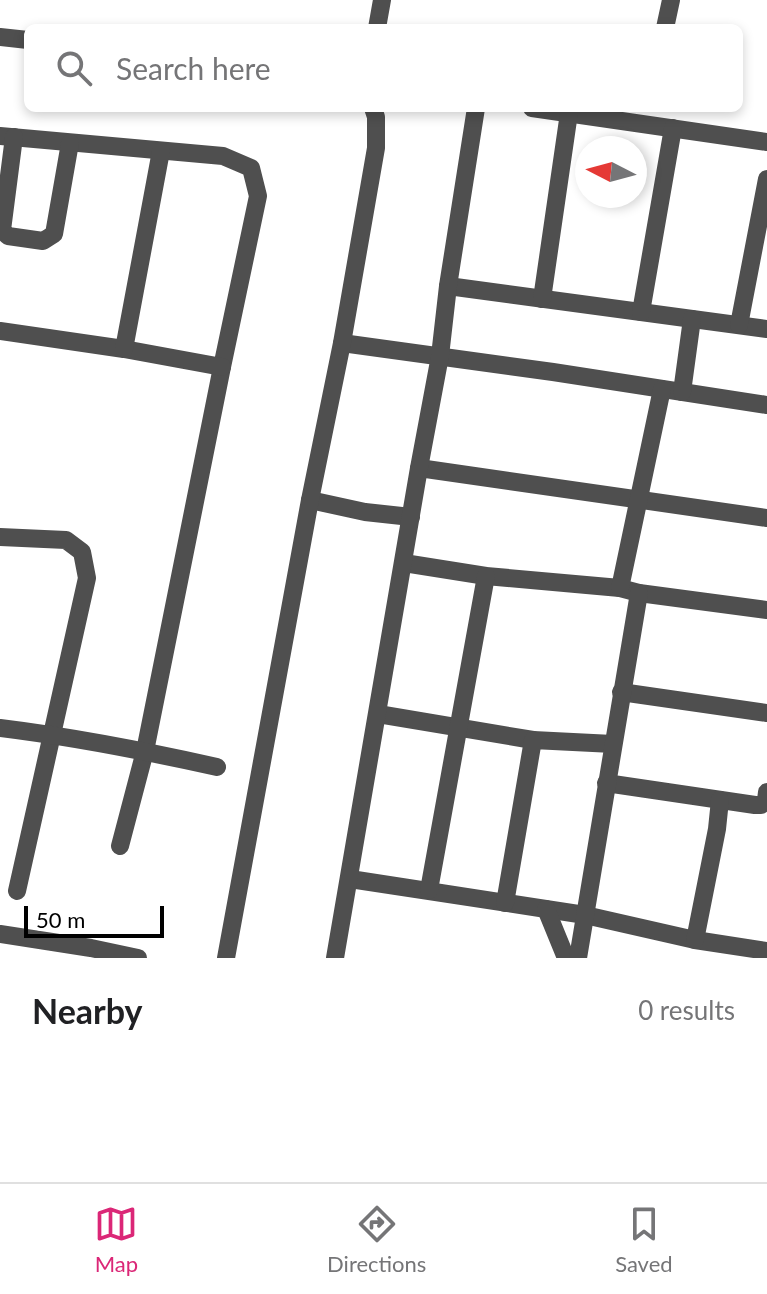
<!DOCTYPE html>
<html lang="en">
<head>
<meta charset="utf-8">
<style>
	body { margin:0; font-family:Lato,sans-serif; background:#f6f6f6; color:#202124 }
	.compass { position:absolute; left:575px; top:136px; width:72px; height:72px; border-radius:50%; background:#fff; box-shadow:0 4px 12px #0003; rotate:276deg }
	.scale { position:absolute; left:24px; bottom:20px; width:140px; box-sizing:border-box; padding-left:8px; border:4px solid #000; border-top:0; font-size:22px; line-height:28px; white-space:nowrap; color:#000; -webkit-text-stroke:6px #fff; paint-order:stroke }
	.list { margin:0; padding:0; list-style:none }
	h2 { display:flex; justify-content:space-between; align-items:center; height:104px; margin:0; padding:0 32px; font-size:34px }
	h2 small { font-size:26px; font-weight:400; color:#757577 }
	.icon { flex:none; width:44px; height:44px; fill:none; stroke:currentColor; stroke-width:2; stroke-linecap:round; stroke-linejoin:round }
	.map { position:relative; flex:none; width:767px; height:958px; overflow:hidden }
	.search { position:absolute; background:#fff; box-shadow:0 4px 12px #0003; left:24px; right:24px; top:24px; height:88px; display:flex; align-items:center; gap:20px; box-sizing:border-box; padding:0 28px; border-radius:12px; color:#757577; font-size:30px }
	.sheet { height:224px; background:#fff }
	nav { display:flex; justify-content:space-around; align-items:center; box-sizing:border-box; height:112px; border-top:2px solid #e0e0e0; background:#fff; font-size:22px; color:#757577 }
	nav a { display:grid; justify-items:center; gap:4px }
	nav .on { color:#db2777 }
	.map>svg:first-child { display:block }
</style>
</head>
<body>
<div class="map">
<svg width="767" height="958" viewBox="0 0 767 958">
	<rect width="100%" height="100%" fill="#fff"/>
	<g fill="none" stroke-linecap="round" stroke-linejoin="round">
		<g stroke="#4f4f4f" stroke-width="18">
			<path d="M377 28 382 0"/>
			<path d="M665 28 671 0"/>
			<path d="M0 37 28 40"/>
			<path d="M532 108 767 142"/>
			<path d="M0 136 223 156 251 168 258 196 222 367 145 751 120 846"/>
			<path d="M14 137 2 230 8 236 43 241 54 234 70 143"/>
			<path d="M448 286 767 329"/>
			<path d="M542 299 569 113"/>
			<path d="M641 312 673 128"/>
			<path d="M739 325 767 179"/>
			<path d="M0 331 124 349 222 367"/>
			<path d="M342 343 553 372 767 405"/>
			<path d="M124 349 161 151"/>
			<path d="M682 392 692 319"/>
			<path d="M419 468 767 518"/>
			<path d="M310 500 365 512 411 517"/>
			<path d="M0 537 66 540 82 552 87 578 17 891"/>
			<path d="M404 563 486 576 620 588 639 593 767 610"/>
			<path d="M620 588 662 389"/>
			<path d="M621 692 767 713"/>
			<path d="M378 714 533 740"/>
			<path d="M0 728C73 737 145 751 217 767"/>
			<path d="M606 783 755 805H761L766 800 767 792"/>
			<path d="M350 879 585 915 695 940 767 951"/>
			<path d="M429 890 486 576"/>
			<path d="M505 903 533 740 613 744"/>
			<path d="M546 909 566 958"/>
			<path d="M0 934 91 948 138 958"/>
			<path d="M695 940 717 829 720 800"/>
			<path d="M226 958 310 500 342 343 376 148V117L373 108"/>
			<path d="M335 958 419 468 440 356 448 286 476 108"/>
			<path d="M578 958 639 593"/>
		</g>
	</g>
</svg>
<svg class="compass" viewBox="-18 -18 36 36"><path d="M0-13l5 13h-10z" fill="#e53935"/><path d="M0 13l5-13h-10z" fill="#757577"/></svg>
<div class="scale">50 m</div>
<div class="search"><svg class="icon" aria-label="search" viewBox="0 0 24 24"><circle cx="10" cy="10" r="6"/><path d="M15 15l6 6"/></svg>Search here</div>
</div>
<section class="sheet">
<h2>Nearby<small>0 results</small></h2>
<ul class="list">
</ul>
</section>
<nav>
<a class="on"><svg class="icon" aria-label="map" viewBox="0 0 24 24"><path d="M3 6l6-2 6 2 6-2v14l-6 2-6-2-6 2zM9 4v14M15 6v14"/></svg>Map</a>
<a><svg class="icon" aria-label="directions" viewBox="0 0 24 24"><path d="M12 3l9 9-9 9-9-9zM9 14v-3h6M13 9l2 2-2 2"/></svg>Directions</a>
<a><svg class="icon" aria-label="saved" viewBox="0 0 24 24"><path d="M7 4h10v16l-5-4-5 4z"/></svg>Saved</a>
</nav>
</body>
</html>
